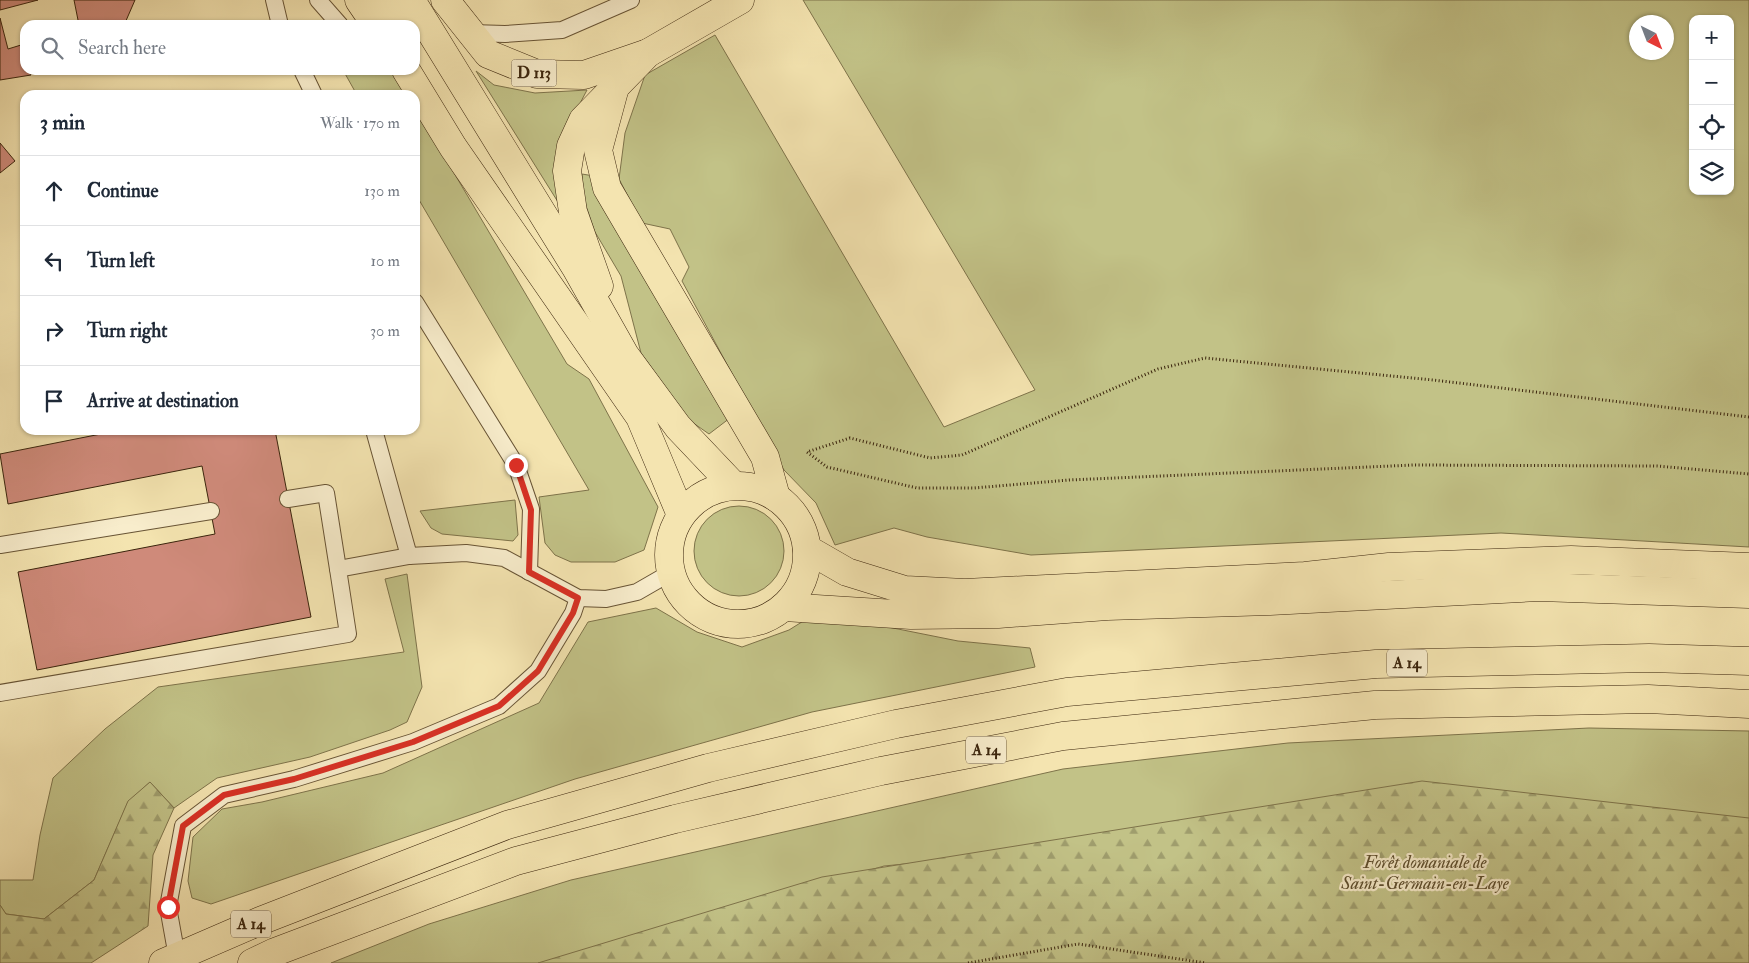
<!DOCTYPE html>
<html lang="en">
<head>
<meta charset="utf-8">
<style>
	body { margin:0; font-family:"IM FELL Double Pica",serif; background:#f2f2f3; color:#1f2937 }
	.controls { position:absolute; right:15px; top:15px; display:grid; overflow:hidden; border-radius:10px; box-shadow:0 1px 4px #0004 }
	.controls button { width:45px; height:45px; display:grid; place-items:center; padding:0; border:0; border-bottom:1px solid #e0e1e3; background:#fff; color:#1f2937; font:25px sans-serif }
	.compass { position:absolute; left:1629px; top:15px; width:45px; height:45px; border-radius:50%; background:#fff; box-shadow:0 1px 4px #0004; rotate:138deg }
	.stop { position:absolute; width:15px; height:15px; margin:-11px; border:4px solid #d93025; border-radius:50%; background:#fff }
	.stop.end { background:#d93025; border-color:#fff; box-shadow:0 1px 5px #0008 }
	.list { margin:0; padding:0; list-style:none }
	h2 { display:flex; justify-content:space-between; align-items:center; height:65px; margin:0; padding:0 20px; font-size:21px }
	h2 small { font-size:16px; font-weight:400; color:#747a83 }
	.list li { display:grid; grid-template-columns:32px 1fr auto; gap:15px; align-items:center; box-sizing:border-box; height:70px; padding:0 20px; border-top:1px solid #e0e1e3 }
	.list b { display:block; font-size:19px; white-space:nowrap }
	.list em { font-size:16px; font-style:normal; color:#747a83 }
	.icon { flex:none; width:28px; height:28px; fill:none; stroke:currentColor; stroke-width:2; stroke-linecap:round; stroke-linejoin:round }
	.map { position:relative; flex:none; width:1749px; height:963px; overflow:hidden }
	.search { position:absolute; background:#fff; box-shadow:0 1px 4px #0004; left:20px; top:20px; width:400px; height:55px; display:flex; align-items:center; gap:12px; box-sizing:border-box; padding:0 18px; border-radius:15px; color:#747a83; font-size:19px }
	.panel { position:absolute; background:#fff; box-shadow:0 1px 4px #0004; left:20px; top:90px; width:400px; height:345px; border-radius:15px }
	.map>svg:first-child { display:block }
</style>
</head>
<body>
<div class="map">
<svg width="1749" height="963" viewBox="0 0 1749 963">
	<defs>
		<pattern id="forest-firs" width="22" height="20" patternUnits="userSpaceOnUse" patternTransform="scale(1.25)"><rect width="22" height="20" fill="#c2c287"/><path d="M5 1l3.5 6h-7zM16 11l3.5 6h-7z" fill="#9f9d6d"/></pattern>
	</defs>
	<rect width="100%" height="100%" fill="#f4e4b0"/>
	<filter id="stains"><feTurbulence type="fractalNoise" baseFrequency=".004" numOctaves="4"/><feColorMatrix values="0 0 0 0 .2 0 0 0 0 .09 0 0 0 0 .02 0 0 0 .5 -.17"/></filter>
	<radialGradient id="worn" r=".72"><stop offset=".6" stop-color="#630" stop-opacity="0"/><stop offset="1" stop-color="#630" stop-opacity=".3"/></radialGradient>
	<g fill="#c2c287" stroke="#7e734a" fill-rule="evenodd">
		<path d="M803 0H1749V547L1501 533 1031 555 927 537 894 528 835 545 816 503 784 470 682 281 689 267 670 229 642 223 619 179 625 133 645 75 715 35 944 427 1035 390ZM1693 19H1730V191H1693ZM1636 22H1666V52H1636Z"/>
		<path d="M343 70H393L408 95H357Z"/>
		<path d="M476 71 494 85 535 93 587 90 566 130 563 210Z"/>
		<path d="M415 107 567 364 589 379 658 507 644 550 615 562H571L555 555 545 543 539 497 589 490 415 193Z"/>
		<path d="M582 174 594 176 730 418 709 434 689 420 641 353 621 276 595 232 582 194Z"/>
		<path d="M515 500 518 535 513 541 442 534 431 528 420 511Z"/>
		<circle cx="739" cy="551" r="45"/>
		<path d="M407 574 422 687 407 722 390 730 310 757 217 778 174 808 150 782 128 802 94 880 44 919 6 914 0 905V880H33L40 835 53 778 105 729 158 687 404 652 385 579Z"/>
		<path d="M656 608 697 632 742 647 789 630 805 620H853L958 641 1030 648 1035 667 812 712 575 779 211 904 192 898 188 881 193 837 222 809 262 802 383 773 539 703 588 622Z"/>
		<path d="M1589 728 1749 731V834L1018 853 884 866 551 963H331L429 924 571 880 1063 769 1288 743Z"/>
	</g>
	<g fill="url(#forest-firs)" stroke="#7e734a">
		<path d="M1422 781 1749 818V963H538L822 877Z"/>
		<path d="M150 782 174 808 153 855 148 926 91 963H0V905L6 914 44 919 94 880 128 801Z"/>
	</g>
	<g fill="#cf8a7a" stroke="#3a240c">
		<path d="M0 0H38L0 10Z"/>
		<path d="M74 0H135L125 23 117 25H79Z"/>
		<path d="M0 18 8 49 21 45 25 57V70H29L31 75 0 80Z"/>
		<path d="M0 143 15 161 0 173Z"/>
		<path d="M121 430H275L311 617 37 670 18 572 215 534 202 466 8 504 0 454Z"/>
	</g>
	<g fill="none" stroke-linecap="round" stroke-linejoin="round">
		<g stroke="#685435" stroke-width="18">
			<g id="service">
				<path d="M274 0 280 25"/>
				<path d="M318 0 340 25"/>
				<path d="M471 33 505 34 562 30 631 0"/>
				<path d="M302 70 314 95"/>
				<path d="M415 302 516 465 531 509 529 572"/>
				<path d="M374 430 409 556"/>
				<path d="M288 499 326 493 338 569"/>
				<path d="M0 545 211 511"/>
				<path d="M0 693 348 634 338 569 409 556 466 553 504 558 578 598 606 599 637 592 670 573"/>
				<path d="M177 957 168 907 183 826 224 795 294 779 413 742 499 706 538 671 573 613 578 598"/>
			</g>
		</g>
		<g stroke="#3a240c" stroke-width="29">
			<path id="primary" d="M445 0 488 54 537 74 584 75 648 53 740 0"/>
		</g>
		<g stroke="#3a240c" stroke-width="29">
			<g id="motorway">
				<path d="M359 0 376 25"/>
				<path d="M389 0 405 25"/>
				<path d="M411 0 576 268 625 355 678 427 733 485"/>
				<path d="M406 70 453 147 640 417 681 515"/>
				<path d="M615 87 598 150 607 188 765 457 776 497"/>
				<path d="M599 286 573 212 567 171 571 146 583 120 648 53"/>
				<circle cx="738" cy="555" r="69"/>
				<path d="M807 549 847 572 905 590 965 593 1305 576 1389 567 1571 560 1749 567"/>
				<path d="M784 607 911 615 998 614 1107 606 1270 601 1539 587 1749 594"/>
				<path d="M163 963 260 921 507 825 708 768 896 724 1067 692 1376 664 1649 658 1749 661"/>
				<path d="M252 963 275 952 516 861 675 819 881 771 1063 736 1375 705 1648 699 1749 704"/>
			</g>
		</g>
		<g stroke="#3a240c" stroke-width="3" stroke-dasharray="1 2.5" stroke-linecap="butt">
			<path d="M1749 417 1433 380 1205 358 1158 369 962 455 930 458 850 438 807 452 827 467 917 488H974L1069 480 1414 465 1657 466 1749 474"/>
			<path d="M968 963 1078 944 1206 963"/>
		</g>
		<use href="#service" stroke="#f8edcc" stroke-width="16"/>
		<use href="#primary" stroke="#f4e4b0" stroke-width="28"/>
		<use href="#motorway" stroke="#f4e4b0" stroke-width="28"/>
	</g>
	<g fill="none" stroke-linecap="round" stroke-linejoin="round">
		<path stroke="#d93025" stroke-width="6" d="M168 907 183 826 224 795 294 779 413 742 499 706 538 671 573 613 578 598 529 572 531 510 516 465"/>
	</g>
	<g text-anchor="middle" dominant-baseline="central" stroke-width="4.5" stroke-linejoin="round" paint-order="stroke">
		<g fill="#f8edcc" stroke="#736046" stroke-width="1">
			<rect x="511.5" y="59.5" width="45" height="27" rx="4"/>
			<rect x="1387" y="649.5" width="40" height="27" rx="4"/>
			<rect x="966" y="736.5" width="40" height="27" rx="4"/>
			<rect x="231" y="910.5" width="40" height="27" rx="4"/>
		</g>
		<g font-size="16" font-weight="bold" fill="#3a240c">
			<text x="534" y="73">D 113</text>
			<text x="1407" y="663">A 14</text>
			<text x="986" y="750">A 14</text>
			<text x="251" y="924">A 14</text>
		</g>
		<g font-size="18" font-style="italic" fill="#5c4c2b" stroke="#f8edcc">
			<text x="1425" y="862">Forêt domaniale de<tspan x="1425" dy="21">Saint-Germain-en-Laye</tspan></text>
		</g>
	</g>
	<rect width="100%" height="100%" filter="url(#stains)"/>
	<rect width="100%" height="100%" fill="url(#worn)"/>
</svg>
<div class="controls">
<button>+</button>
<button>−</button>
<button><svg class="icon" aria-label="locate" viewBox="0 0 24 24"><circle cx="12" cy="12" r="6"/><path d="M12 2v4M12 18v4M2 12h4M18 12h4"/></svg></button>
<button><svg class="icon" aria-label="layers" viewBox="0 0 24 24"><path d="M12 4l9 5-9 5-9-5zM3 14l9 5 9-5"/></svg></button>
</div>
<svg class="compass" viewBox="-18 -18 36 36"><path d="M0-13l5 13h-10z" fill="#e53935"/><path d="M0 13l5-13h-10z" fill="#747a83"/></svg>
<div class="stop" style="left:168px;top:907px"></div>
<div class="stop end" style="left:516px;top:465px"></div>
<div class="search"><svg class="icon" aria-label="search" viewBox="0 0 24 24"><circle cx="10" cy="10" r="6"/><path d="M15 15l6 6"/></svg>Search here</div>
<section class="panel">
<h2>3 min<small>Walk · 170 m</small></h2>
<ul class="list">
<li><svg class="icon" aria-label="ahead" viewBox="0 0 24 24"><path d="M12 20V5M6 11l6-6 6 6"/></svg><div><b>Continue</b></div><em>130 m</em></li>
<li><svg class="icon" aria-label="left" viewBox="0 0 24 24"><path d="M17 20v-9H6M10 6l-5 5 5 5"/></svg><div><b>Turn left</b></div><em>10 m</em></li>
<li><svg class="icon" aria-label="right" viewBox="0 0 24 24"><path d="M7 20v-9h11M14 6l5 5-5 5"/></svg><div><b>Turn right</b></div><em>30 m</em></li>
<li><svg class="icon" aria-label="arrive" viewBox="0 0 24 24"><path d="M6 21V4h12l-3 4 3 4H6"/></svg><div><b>Arrive at destination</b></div></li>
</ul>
</section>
</div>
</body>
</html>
